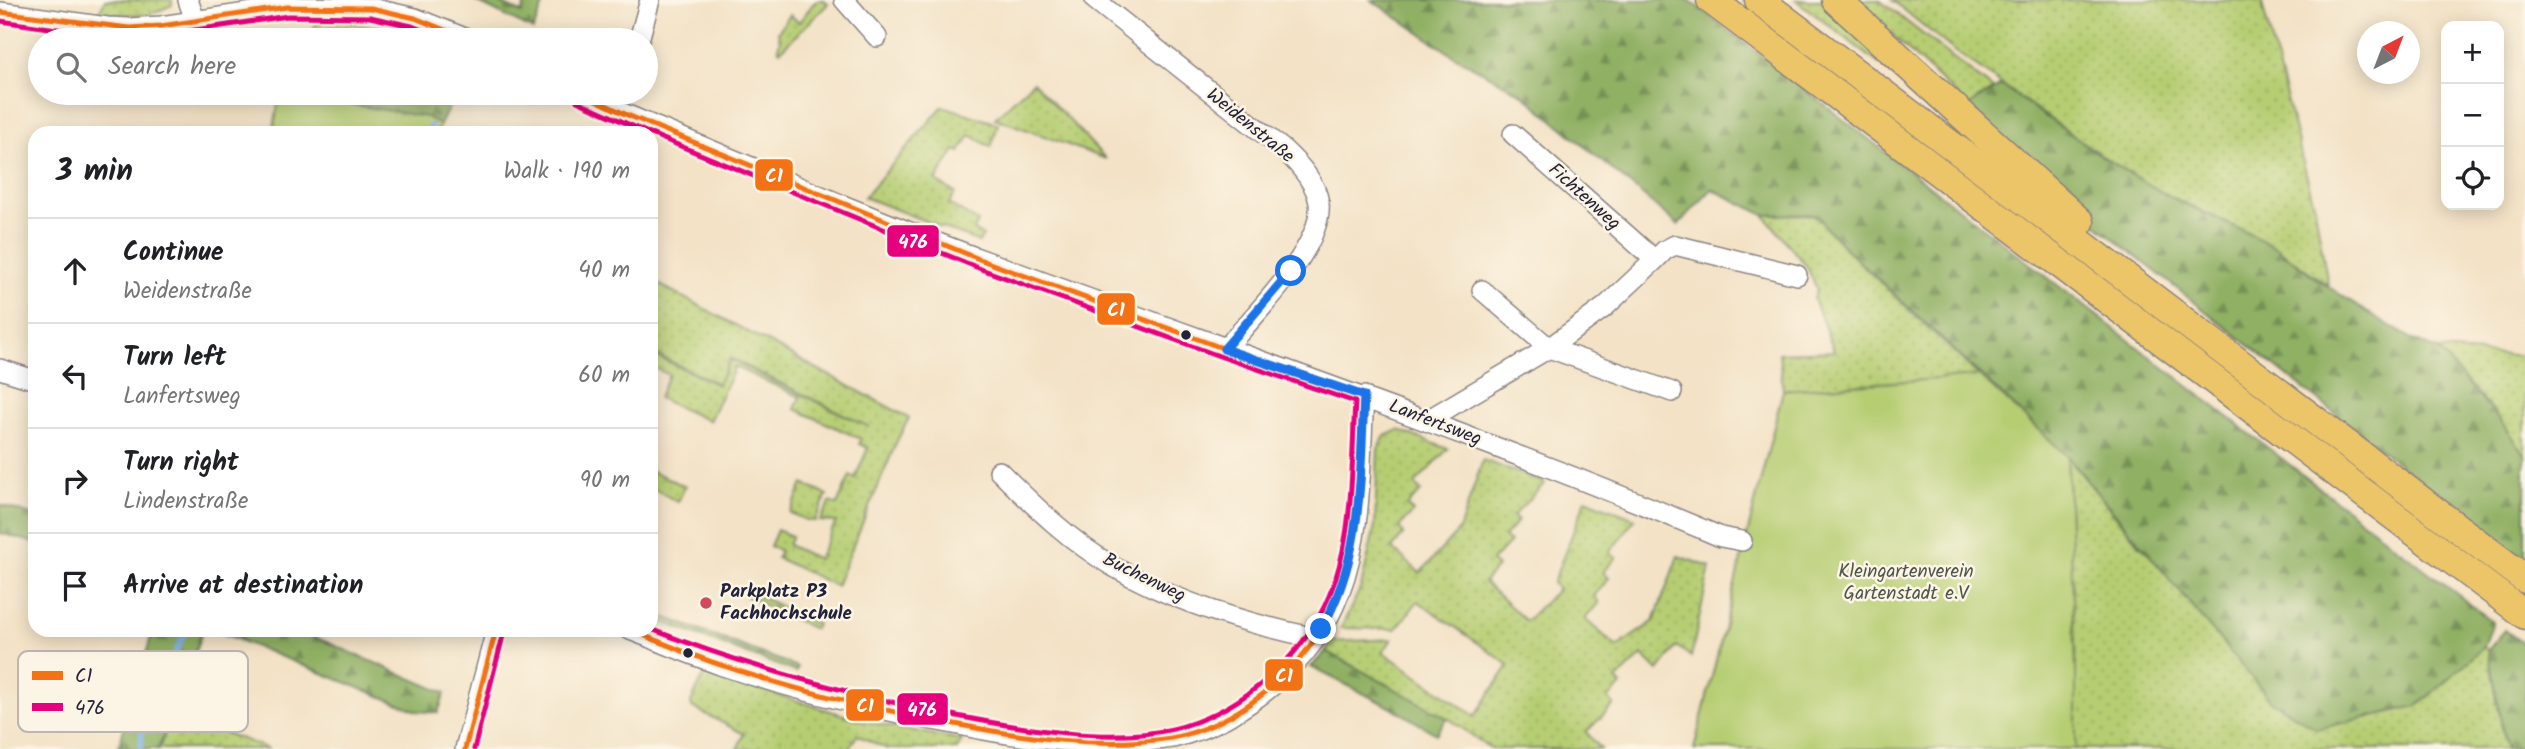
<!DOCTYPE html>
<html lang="en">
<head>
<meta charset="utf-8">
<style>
	body { margin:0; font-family:Kalam,sans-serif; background:#f6f6f6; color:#202124 }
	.controls { position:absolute; right:21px; top:21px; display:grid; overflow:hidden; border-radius:14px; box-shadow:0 4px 18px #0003 }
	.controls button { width:63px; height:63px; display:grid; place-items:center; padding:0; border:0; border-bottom:2px solid #e0e0e0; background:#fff; color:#202124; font:35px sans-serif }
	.compass { position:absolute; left:2357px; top:21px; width:63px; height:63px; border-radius:50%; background:#fff; box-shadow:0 4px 18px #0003; rotate:42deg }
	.stop { position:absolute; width:21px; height:21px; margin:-16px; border:5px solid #1a73e8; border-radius:50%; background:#fff }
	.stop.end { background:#1a73e8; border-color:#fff; box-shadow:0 2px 7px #0008 }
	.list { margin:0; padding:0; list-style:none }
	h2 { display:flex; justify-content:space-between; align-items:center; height:91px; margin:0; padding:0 28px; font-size:30px }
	h2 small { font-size:23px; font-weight:400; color:#757577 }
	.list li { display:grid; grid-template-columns:46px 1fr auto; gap:21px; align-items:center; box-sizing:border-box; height:105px; padding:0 28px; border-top:2px solid #e0e0e0 }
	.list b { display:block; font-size:26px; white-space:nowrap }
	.list p { margin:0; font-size:23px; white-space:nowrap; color:#757577 }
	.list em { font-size:23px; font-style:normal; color:#757577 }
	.icon { flex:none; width:38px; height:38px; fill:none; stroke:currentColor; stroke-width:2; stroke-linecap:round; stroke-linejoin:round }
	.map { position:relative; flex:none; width:2525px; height:749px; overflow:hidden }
	.search { position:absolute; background:#fff; box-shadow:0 4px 18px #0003; left:28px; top:28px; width:630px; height:77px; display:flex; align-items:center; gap:18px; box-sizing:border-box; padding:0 24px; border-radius:38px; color:#757577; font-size:26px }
	.panel { position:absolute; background:#fff; box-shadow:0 4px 18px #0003; left:28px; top:126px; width:630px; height:511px; border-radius:21px }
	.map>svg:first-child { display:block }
</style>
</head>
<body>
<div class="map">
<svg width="2525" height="749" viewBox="0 0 2525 749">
	<defs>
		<pattern id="grass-dots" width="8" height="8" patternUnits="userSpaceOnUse" patternTransform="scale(1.75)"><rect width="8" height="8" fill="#b6cd72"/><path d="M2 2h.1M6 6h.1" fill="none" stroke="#9cb064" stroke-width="1.8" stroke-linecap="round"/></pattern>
		<pattern id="forest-firs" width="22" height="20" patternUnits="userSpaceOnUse" patternTransform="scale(1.75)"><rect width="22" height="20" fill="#90b064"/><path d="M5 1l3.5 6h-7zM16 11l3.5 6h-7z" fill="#758f54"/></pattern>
	</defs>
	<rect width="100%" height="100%" fill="#fcf5e5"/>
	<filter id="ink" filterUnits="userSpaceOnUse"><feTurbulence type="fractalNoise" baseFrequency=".0143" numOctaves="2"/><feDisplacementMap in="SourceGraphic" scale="14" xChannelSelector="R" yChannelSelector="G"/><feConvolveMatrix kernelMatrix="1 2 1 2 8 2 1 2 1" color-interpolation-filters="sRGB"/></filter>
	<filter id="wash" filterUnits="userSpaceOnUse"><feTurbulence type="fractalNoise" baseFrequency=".00686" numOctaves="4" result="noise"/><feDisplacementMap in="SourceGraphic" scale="28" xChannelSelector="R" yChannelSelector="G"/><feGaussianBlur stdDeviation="1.57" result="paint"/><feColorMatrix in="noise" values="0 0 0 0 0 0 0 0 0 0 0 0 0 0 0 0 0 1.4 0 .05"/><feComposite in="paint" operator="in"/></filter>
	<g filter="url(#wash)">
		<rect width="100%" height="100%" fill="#f3e2c6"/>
		<g fill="url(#grass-dots)" stroke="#6c7856" stroke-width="2">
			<path d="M105 0H172V5L149 15 98 14Z"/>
			<path d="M816 0H824L828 4 780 51 778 48 780 41 778 32 790 15 799 22Z"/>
			<path d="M1796 0H1829L1897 65 1891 73Z"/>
			<path d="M1854 0H1879L1994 90 1968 106Z"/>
			<path d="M1892 0H2261L2315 208 2328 285 2279 250 2254 236 2165 194 2102 156 1952 49Z"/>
			<path d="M317 21C356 22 392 26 428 40H309Z"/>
			<path d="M1033 82 1106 159 995 118Z"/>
			<path d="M943 106 998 124 991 147 970 135 960 152 955 150 936 181 955 193 949 204 978 222 974 230 983 236 979 242 864 197Z"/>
			<path d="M1814 214 1849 252 1979 376 1783 390 1779 353 1834 351 1814 299 1817 289 1807 267 1764 215Z"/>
			<path d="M651 280 909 418 897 441 836 586 777 558 780 551 770 546 777 530 792 536 788 545 818 559 836 522 820 521 830 502 837 505 850 476 855 478 868 448 859 444 861 439 795 409 800 397 735 367 709 421 658 398 669 375 651 366V354L718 385 730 360 869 427 730 358 718 384 651 352Z"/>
			<path d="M2438 350 2525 356V456L2504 424Z"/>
			<path d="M1398 430 1448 449 1415 484 1421 491 1407 506 1413 512 1399 527 1404 534 1392 548 1420 573 1459 530 1483 460 1545 483 1513 516 1518 521 1504 537 1510 542 1492 561 1497 567 1484 582 1526 621 1558 589 1553 583 1586 499 1635 519 1609 553 1616 558 1603 572 1609 578 1594 596 1599 602 1585 619 1617 647 1654 621 1678 556 1710 567 1691 657 1677 646 1658 671 1642 655 1616 680 1621 686 1608 698 1614 705 1586 732 1601 749H1491L1451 720 1326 651 1331 642 1392 639 1383 652 1475 716 1509 665 1418 601 1396 629 1341 628 1361 587 1375 526 1378 449 1385 436Z"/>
			<path d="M2067 456 2140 546 2417 706 2484 647 2488 650 2506 749H2076V670Z"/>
			<path d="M651 471 685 486 678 502 651 487Z"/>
			<path d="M803 484 827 495 815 521 806 520 790 513Z"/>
			<path d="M748 591 817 624 814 629 746 596Z"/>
			<path d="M705 673 867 722 962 740 957 749H887L857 735 849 749H737L744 734 692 707 691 702Z"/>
			<path d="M171 713 269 749H159Z"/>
		</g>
		<g fill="url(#forest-firs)" stroke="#596950" stroke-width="2">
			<path d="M473 0H494L522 13 526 0H545L533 30Z"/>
			<path d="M1371 0H1689L2493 622 2484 647 2417 706 2317 729 2271 701 2067 456 1849 252 1814 214 1764 215 1712 189 1678 225 1521 93 1454 56Z"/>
			<path d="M2001 85 2102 156 2131 174 2165 194 2254 236 2279 250 2318 280 2372 315 2414 340 2438 350 2504 424 2525 456V564L2103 230 1968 106Z"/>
			<path d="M291 93H325L444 106 451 93H456L440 125 426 117Z"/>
			<path d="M0 505 35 516V543L0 533Z"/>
			<path d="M651 612 798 667 796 672 651 618Z"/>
			<path d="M153 630H203L159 749H118Z"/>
			<path d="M214 630H299L445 693 438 713 417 711Z"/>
			<path d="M2505 630 2525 645V749H2506L2488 650Z"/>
			<path d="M1326 651 1447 718 1436 734 1396 710 1311 667Z"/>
		</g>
		<g fill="#b6cd72" stroke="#6c7856" stroke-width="2">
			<path d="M280 93 426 117 440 125 436 133H273Z"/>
			<path d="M1979 376 2067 456 2076 670V749H1694L1783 390Z"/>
		</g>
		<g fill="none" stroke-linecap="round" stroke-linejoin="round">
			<g stroke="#83b3ee" stroke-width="5">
				<path d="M426 133 431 125"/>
				<path d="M141 749 142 722 186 630"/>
			</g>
		</g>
	</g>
	<g filter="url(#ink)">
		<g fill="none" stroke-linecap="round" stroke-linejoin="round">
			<g stroke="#8a8280" stroke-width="22">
				<g id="minor">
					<path d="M188 0 195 20"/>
					<path d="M844 0 877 37"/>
					<path d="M1095 0 1284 150C1299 164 1316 182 1319 203 1324 247 1253 316 1225 349"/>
					<path d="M0 12 107 27 129 28 161 26 287 7 371 8 415 18 470 40"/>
					<path d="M639 40 650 0"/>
					<path d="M581 93 625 114C745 164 864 216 986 261 1232 352 1480 435 1721 537L1742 541"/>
					<path d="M1655 260 1665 250 1675 245 1797 275"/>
					<path d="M1482 290 1549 348 1672 392"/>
					<path d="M0 369 35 380"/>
					<path d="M1426 421 1549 348 1605 307 1655 260 1513 134"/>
					<path d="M999 471C1034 506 1071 542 1114 567 1175 602 1247 624 1316 638"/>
					<path d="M630 630C661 642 692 655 723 666 800 692 879 710 959 725 1025 739 1106 749 1173 738 1243 721 1314 662 1339 594 1363 532 1360 462 1364 396"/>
					<path d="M465 749 496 630"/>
				</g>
			</g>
			<g stroke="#8a8280" stroke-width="31">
				<g id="highway">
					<path d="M1711 0 2525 615"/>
					<path d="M1759 0 2525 579"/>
					<path d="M1836 0 2080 222"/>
				</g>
			</g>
			<use href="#minor" stroke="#fff" stroke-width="19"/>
			<use href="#highway" stroke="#edc569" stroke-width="28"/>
			<g stroke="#fcf5e5" stroke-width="10">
				<g id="bus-1">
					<path d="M0 12 129 28 161 26 287 7 371 8 415 18 470 40"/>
					<path d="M581 93 625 114 984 261 1225 349 1364 396"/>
					<path d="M630 630C661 642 692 656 724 666 799 692 877 709 955 724 1025 738 1101 749 1171 738 1235 726 1297 675 1327 619 1364 552 1360 470 1364 396"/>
					<path d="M465 749 496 630"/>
				</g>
			</g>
			<g stroke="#fcf5e5" stroke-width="10">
				<g id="bus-2">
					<path d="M0 21 106 36 130 37 162 35 288 16 370 17 412 26 447 40"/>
					<path d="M577 101 648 133"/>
					<path d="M651 134 981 269 1222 357 1355 402C1351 473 1355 551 1320 615 1290 669 1233 714 1173 729 1111 744 1024 729 962 717 855 696 752 669 651 629"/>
					<path d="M474 749 504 632"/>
				</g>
			</g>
			<use href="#bus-1" stroke="#f47216" stroke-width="5"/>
			<use href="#bus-2" stroke="#e5007d" stroke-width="5"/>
		</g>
	</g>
	<g fill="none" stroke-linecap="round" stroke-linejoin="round" filter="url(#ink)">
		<path stroke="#1a73e8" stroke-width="9" d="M1291 271 1224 349 1364 396C1360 476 1363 558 1321 629"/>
	</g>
	<g fill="#22223b" stroke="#fcf5e5" stroke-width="2.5">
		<circle cx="1186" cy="335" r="6"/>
		<circle cx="688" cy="653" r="6"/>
	</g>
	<circle fill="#d1495b" stroke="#fcf5e5" stroke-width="2.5" cx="706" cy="603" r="7"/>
	<g text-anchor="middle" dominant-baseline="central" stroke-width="5" stroke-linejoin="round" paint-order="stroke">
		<g font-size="19" fill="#22223b" stroke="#fcf5e5">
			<text transform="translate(1250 126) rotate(39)">Weidenstraße</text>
			<text transform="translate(1584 197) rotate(42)">Fichtenweg</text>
			<text transform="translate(1435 423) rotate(21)">Lanfertsweg</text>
			<text transform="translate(1144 578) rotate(26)">Buchenweg</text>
		</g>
		<g font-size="19" fill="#4e554c" stroke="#fcf5e5">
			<text x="1906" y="572">Kleingartenverein<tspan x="1906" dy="22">Gartenstadt e.V</tspan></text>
		</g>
		<g font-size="19" font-weight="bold" fill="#22223b" stroke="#fcf5e5" text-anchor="start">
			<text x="720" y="592">Parkplatz P3<tspan x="720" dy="22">Fachhochschule</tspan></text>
		</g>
	</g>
	<rect x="18" y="651" width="230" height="81" rx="10" fill="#fcf5e5" stroke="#bbb6b2" stroke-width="2"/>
	<rect x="32" y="671" width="31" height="9" fill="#f47216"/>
	<rect x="32" y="703" width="31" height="8" fill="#e5007d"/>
	<g font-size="19" fill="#22223b">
		<text x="75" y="682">C1</text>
		<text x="75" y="714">476</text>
	</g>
	<g stroke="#fcf5e5" stroke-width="2.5">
		<rect x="754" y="158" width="40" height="34" rx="7" fill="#f47216"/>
		<rect x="886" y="224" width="54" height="34" rx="7" fill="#e5007d"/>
		<rect x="1096" y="292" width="40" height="34" rx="7" fill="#f47216"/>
		<rect x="1264" y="658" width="40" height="34" rx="7" fill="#f47216"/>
		<rect x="845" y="688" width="40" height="34" rx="7" fill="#f47216"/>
		<rect x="896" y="692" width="53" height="34" rx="7" fill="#e5007d"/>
	</g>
	<g font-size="19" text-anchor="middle" font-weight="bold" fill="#fff">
		<text x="774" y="182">C1</text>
		<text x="913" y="248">476</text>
		<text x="1116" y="316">C1</text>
		<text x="1284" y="682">C1</text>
		<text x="865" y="712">C1</text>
		<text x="922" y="716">476</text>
	</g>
</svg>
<div class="controls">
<button>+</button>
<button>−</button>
<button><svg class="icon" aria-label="locate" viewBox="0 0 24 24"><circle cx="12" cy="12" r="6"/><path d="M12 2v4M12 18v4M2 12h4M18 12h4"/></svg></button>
</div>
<svg class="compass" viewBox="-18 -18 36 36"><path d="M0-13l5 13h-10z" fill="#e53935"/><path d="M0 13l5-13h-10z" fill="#757577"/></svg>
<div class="stop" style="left:1291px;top:271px"></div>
<div class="stop end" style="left:1321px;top:629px"></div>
<div class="search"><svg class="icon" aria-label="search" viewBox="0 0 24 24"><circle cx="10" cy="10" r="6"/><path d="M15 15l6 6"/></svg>Search here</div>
<section class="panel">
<h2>3 min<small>Walk · 190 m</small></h2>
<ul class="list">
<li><svg class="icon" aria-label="ahead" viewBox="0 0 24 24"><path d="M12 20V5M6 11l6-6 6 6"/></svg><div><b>Continue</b><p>Weidenstraße</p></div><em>40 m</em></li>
<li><svg class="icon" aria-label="left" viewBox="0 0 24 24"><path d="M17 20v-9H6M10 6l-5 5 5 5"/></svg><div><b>Turn left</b><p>Lanfertsweg</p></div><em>60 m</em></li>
<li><svg class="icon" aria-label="right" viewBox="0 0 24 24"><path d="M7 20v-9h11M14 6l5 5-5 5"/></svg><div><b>Turn right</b><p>Lindenstraße</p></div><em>90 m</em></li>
<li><svg class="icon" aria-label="arrive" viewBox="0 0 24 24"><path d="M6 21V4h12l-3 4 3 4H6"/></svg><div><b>Arrive at destination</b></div></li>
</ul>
</section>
</div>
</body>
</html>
